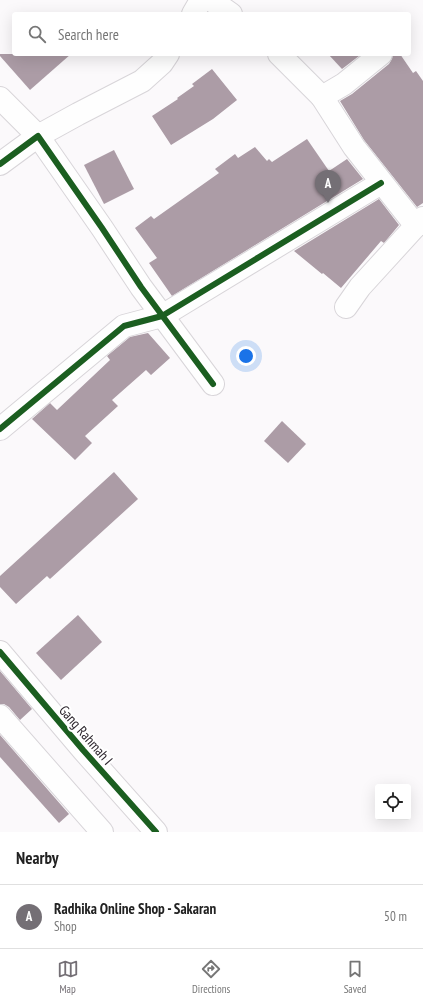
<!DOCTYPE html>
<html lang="en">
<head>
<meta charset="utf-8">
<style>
	body { margin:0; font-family:"PT Sans Narrow",sans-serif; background:#f6f6f6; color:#222 }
	.controls { position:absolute; right:12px; bottom:12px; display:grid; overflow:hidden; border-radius:4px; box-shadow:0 4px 16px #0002 }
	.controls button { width:36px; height:36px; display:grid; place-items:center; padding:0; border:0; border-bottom:1px solid #e0e0e0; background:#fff; color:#222; font:20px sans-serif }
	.you { position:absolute; left:246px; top:356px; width:14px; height:14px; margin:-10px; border:3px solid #fff; border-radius:50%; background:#1a73e8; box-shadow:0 0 0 6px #1a73e833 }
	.badge { display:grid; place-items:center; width:26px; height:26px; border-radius:50%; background:#746f75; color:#fff; font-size:13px; font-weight:700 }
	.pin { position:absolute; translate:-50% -33px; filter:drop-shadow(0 1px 2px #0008) }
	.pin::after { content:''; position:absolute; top:21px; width:14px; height:12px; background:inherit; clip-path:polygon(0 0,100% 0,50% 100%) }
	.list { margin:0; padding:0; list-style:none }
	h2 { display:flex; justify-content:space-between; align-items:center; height:52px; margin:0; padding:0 16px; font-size:17px }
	h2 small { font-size:13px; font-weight:400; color:#767676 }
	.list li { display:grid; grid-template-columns:26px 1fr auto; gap:12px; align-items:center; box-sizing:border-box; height:64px; padding:0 16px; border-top:1px solid #e0e0e0 }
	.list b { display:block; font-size:15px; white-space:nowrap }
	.list p { margin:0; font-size:13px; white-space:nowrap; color:#767676 }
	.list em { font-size:13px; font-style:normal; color:#767676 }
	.icon { flex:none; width:22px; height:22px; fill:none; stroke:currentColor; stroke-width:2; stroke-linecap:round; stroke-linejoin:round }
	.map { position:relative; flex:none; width:423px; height:832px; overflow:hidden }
	.search { position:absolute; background:#fff; box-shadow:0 4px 16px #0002; left:12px; right:12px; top:12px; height:44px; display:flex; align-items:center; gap:10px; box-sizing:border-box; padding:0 14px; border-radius:4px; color:#767676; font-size:15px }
	.sheet { height:116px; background:#fff }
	nav { display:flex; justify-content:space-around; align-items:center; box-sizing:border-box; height:56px; border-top:1px solid #e0e0e0; background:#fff; font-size:11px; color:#767676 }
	nav a { display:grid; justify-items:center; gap:2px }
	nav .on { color:#746f75 }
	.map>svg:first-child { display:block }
</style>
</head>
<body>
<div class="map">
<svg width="423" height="832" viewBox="0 0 423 832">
	<rect width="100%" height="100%" fill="#fbf9fb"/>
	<g fill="#ac9ca6">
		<path d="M0 54H71L30 90 0 56Z"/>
		<path d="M328 54H357L359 56 342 69Z"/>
		<path d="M393 54H400L413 73 416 71 423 81V203L417 207 364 140 340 101 352 94 389 64 392 59Z"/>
		<path d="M212 69 237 100 213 119 171 145 152 116 178 99 177 98 194 86 192 84Z"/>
		<path d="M307 139 329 171 347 159 363 179 172 296 149 263 157 258 135 228 151 216 154 219 219 173 215 169 235 154 238 158 255 147 267 161 269 159 272 162Z"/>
		<path d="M114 150 134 189 104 204 84 165Z"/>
		<path d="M379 199 399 225 384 243 381 241 341 288 323 273 322 274 294 251Z"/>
		<path d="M148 333 170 358 151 375 146 370 112 400 118 406 85 436 92 443 75 460 32 419 50 403 57 410 110 360 107 356 130 337Z"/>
		<path d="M282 421 306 444 288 463 264 441Z"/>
		<path d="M114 472 138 499 50 579 47 576 16 604 0 587V576Z"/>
		<path d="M78 615 102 642 61 680 36 653Z"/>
		<path d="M0 671 32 709 20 720 9 707 4 704H0Z"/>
		<path d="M0 735 69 814 59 823 0 757Z"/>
	</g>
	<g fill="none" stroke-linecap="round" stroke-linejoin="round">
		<g stroke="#d8d5d9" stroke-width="24">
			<g id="minor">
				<path d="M211 0 231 14"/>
				<path d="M193 14 201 0"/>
				<path d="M279 54 322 97 344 84 381 54"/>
				<path d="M322 97 354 147 416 226"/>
				<path d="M0 98 38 136 78 114 142 81 162 63 168 54"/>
				<path d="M0 164 38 136 102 228 141 287 213 384"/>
				<path d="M346 307 360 287 423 218"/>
				<path d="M0 429 124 326 162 316 381 183"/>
				<path d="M0 652 83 750 156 832"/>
				<path d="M0 716 102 832"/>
			</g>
		</g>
		<use href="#minor" stroke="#fefefe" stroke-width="22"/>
		<g stroke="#fff" stroke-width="8">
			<g id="cycleway">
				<path d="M0 164 38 136 102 228 141 287 213 384"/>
				<path d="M0 429 124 326 162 316 381 183"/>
				<path d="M0 652 83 750 156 832"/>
			</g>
		</g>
		<use href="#cycleway" stroke="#1b5e20" stroke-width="6"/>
	</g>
	<g text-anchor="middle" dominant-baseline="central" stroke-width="4" stroke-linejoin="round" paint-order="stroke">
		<g font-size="14" fill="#2c252d" stroke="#fff">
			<text transform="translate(86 735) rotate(49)">Gang Rahmah I</text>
		</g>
	</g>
</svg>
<div class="controls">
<button><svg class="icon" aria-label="locate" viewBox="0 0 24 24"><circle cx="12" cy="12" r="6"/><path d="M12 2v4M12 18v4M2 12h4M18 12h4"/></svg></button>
</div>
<div class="you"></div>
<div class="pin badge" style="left:328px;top:203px">A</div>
<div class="search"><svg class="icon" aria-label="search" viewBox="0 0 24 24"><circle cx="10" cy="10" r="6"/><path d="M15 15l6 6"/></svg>Search here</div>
</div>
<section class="sheet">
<h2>Nearby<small></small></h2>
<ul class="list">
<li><span class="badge">A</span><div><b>Radhika Online Shop - Sakaran</b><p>Shop</p></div><em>50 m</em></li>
</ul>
</section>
<nav>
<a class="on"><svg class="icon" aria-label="map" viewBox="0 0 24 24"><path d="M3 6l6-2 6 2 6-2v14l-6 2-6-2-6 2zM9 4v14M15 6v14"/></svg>Map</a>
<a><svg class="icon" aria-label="directions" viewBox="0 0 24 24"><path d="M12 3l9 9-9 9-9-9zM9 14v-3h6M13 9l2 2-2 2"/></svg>Directions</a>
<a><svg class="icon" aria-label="saved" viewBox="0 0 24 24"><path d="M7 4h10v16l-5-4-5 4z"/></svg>Saved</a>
</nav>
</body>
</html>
